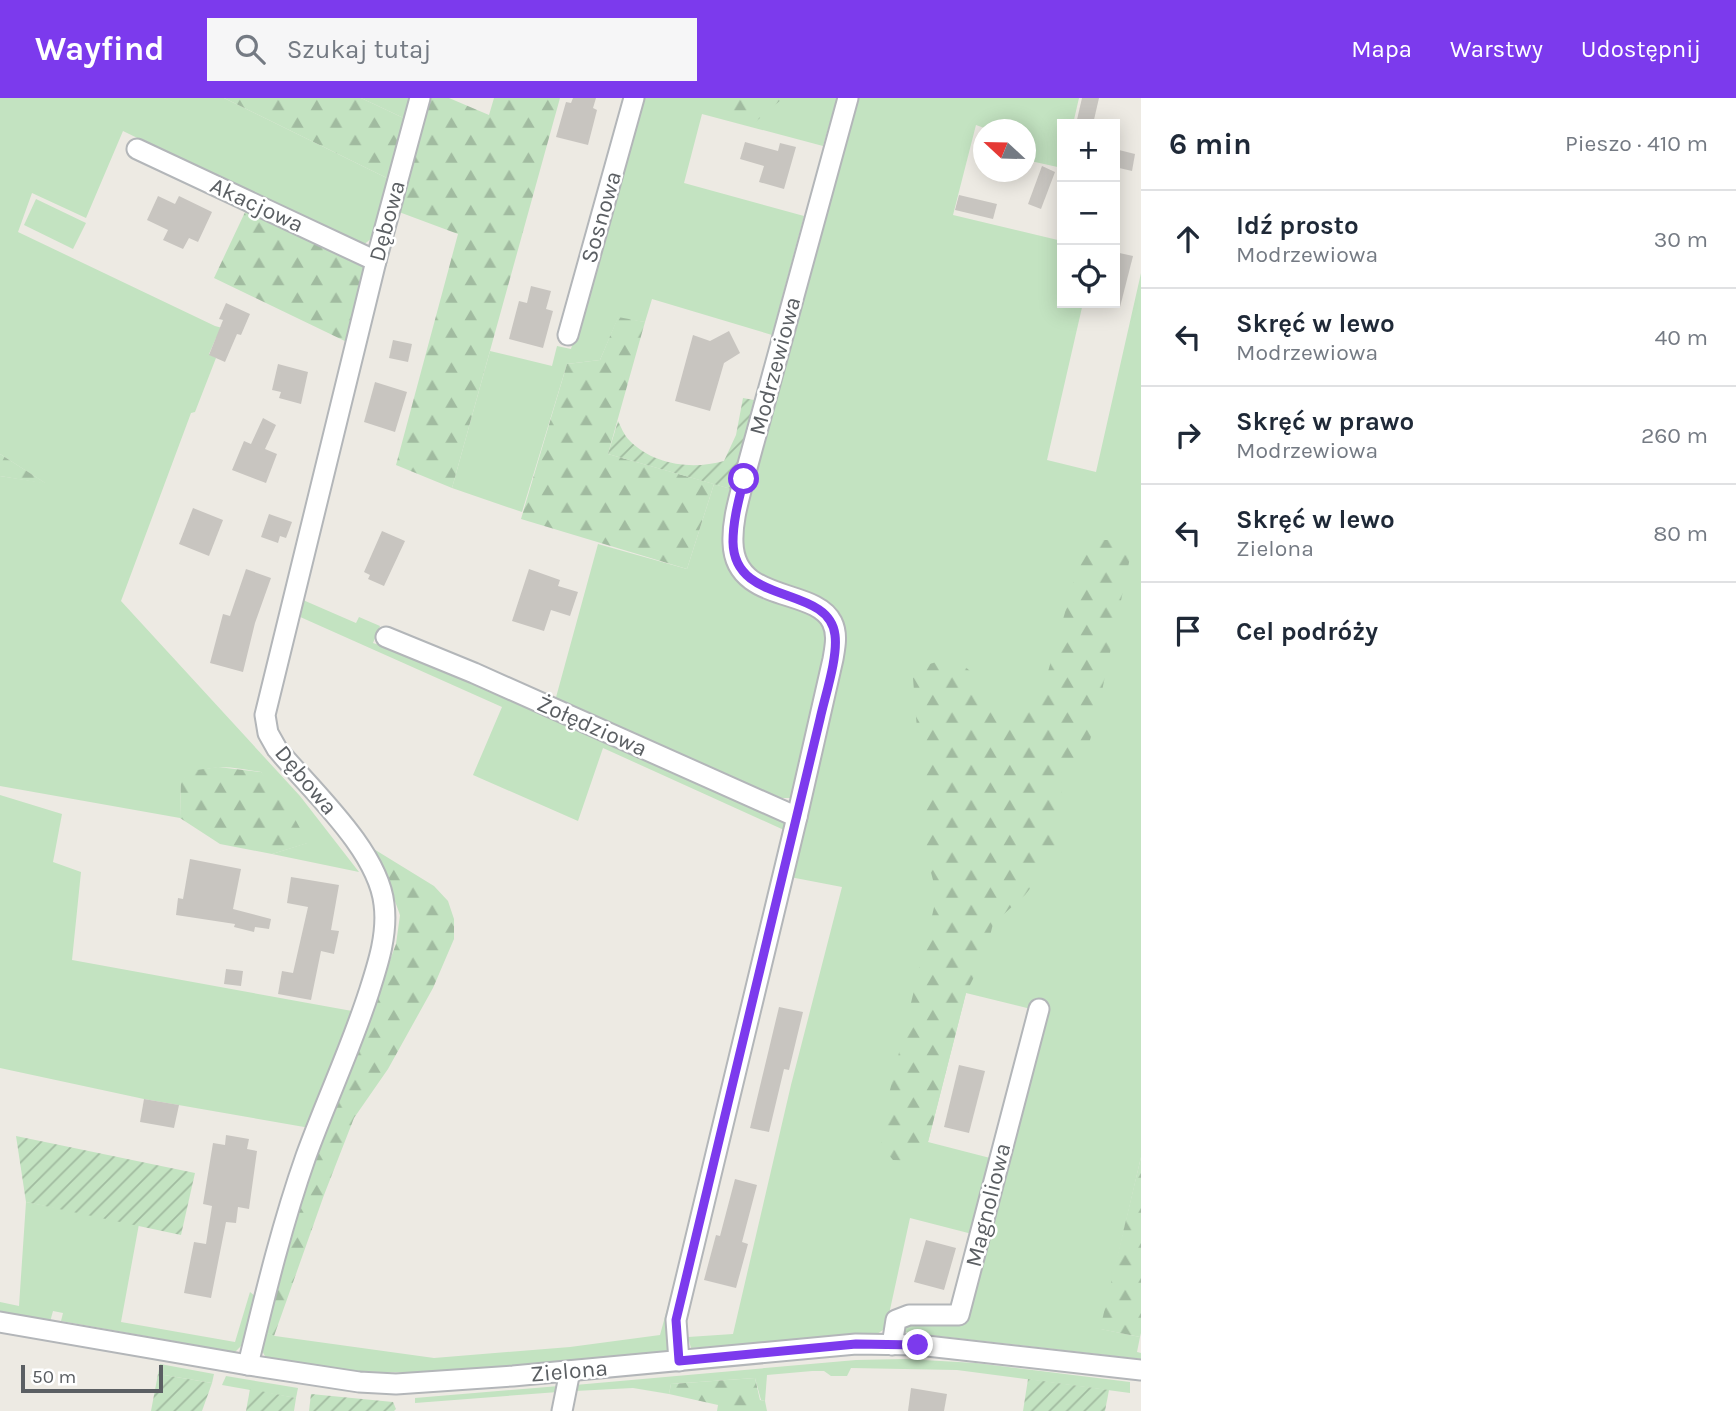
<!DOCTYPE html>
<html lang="pl">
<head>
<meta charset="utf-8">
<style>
	body { margin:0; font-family:Karla,sans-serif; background:#f6f6f7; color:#1f2937 }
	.controls { position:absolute; right:21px; top:21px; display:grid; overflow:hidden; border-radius:0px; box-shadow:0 4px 18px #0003 }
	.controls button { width:63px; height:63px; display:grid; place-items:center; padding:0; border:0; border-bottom:2px solid #e0e1e3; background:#fff; color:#1f2937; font:35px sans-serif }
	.compass { position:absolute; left:973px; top:21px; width:63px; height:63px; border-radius:50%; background:#fff; box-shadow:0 4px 18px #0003; rotate:292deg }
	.scale { position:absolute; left:21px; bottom:18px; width:142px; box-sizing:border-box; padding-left:7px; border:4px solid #5b5f63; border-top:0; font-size:19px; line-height:24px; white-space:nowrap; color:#5b5f63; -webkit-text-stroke:5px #fff; paint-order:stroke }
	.stop { position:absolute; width:21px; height:21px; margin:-16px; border:5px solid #7c3aed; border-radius:50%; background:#fff }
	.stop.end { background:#7c3aed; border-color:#fff; box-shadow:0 2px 7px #0008 }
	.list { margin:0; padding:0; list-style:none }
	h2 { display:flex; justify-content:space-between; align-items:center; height:91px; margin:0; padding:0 28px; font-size:30px }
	h2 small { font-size:23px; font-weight:400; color:#747a83 }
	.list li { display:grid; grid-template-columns:46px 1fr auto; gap:21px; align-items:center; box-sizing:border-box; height:98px; padding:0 28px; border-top:2px solid #e0e1e3 }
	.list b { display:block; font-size:26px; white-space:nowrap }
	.list p { margin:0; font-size:23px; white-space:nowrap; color:#747a83 }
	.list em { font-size:23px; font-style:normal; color:#747a83 }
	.icon { flex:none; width:38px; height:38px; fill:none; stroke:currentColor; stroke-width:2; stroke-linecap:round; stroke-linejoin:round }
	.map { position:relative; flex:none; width:1141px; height:1313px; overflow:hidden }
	header { display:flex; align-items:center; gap:42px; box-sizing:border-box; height:98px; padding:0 35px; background:#7c3aed; color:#fff }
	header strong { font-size:33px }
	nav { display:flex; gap:38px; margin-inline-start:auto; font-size:24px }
	.search { width:490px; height:63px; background:#f6f6f7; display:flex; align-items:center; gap:18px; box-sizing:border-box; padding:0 24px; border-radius:0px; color:#747a83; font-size:26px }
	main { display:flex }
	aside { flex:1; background:#fff }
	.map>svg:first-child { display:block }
</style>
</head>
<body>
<header>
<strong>Wayfind</strong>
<div class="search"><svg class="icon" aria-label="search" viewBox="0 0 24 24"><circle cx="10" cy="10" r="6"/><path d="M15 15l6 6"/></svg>Szukaj tutaj</div>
<nav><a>Mapa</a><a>Warstwy</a><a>Udostępnij</a></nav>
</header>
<main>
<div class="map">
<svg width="1141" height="1313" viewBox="0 0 1141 1313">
	<defs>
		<pattern id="forest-firs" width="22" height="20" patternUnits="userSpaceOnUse" patternTransform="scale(1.75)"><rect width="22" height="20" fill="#c3e3c1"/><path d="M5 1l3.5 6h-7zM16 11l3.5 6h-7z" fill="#a1bba0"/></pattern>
		<pattern id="garden-furrows" width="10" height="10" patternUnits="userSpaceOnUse" patternTransform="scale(1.75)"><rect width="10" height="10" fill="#c3e3c1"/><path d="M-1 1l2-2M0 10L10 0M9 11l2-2" fill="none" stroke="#a1bba0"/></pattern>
	</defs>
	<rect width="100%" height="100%" fill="#edeae3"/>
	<g fill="#c3e3c1">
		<path d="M0 0H224L395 84 373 139 361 149 123 33 86 120 32 95 18 134 215 228 226 231 216 240 209 256 216 260 195 314 191 315 121 503 300 698 359 774 272 756 307 745 261 674C230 669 210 664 181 682L180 720 0 688V378L45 385 0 356Z"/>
		<path d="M361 0H416L410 23Z"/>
		<path d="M639 0H837L823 48 702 16 684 85 804 118 772 237 652 201 645 224 618 220 600 262 567 266 522 414 452 390 490 253 552 268 557 248 571 251Z"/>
		<path d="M853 0H1079L1073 26H1062V70L1026 62V32L987 31 976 27 953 117 1062 143V205H1083L1047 362 1096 374 1141 175V1059L1101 1231 1140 1239 1137 1254 1141 1255V1261L903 1234V1224L967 1219 1031 911 966 895 928 1044 994 1061 976 1137 910 1120 886 1230 877 1236 691 1250 688 1239 733 1236 791 987 842 789 790 779 842 549 841 516 829 538 793 700H780L555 603 598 446 687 471 714 386 731 391 753 378Z"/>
		<path d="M36 101 86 125 73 151 24 127Z"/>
		<path d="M303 502 356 525 359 519 380 528 373 545 438 565 778 718 784 725V732L603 650 578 723 473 677 502 609 298 518Z"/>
		<path d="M0 697 62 716 53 764 81 774 72 862 352 913 310 1030 144 1001 0 970Z"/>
		<path d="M26 1104 139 1126 121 1224 235 1244 250 1194 256 1199 241 1248 235 1254 61 1223 63 1215 53 1213 50 1224 0 1216V1204L19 1208Z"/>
		<path d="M676 1178 668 1251 662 1257C534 1267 392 1289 266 1260L261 1251 263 1233 275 1238 434 1260 570 1249 660 1237Z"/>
		<path d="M905 1261 976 1265 1130 1284V1295L957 1272 851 1270 847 1278H831L824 1273H812L767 1277 765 1303 761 1302 755 1280 671 1286 669 1296 633 1290 575 1293V1287L856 1262Z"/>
		<path d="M160 1266 214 1276 212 1285 158 1276Z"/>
		<path d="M226 1278 298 1290 296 1300 222 1287Z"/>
		<path d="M559 1288 558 1294 415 1305V1300Z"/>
	</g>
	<g fill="url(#forest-firs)">
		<path d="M224 0H361L410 23 395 84Z"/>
		<path d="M428 0H449L489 17 494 0H560L452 390 396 367 458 136 399 114Z"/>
		<path d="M713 0H781L782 1 753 26 735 23 714 7Z"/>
		<path d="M247 110 371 170 351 246 214 180Z"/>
		<path d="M618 219 645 224 608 356 714 386 687 471 521 421 567 266 600 262Z"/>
		<path d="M0 356 47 386 0 378Z"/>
		<path d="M1082 442H1108L1131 455 1095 626 1085 658 1062 687 1058 725 1060 752 1025 797 993 826 985 857 966 895 928 1044 913 1064 893 1062 881 1048 883 1021 937 797 929 767 925 738V675L917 631 913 580 926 567 954 559 970 573 980 609H1025L1045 584 1078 469Z"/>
		<path d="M218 669 261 674 284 701 308 745 272 756 220 746 180 720 181 681 197 672Z"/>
		<path d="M364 745 434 788 448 803 454 821V841L433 890 388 971 354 1020 324 1097 274 1238 263 1233 313 1068 396 846 400 817 392 795Z"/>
		<path d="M1141 1059V1235L1140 1239 1100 1231Z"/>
		<path d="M755 1280 760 1302 765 1303 767 1313H717L718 1307 669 1296 671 1286Z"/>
	</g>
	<g fill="url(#garden-furrows)">
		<path d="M743 300 754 302 731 391 608 356 618 323C621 329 624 337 629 342 653 367 692 372 724 363L736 337Z"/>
		<path d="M16 1038 195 1075 181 1137 26 1104Z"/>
		<path d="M158 1276 212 1285 202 1313H151Z"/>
		<path d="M1028 1281 1109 1292 1105 1313H1023Z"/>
		<path d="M250 1291 296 1300 294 1313H246Z"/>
		<path d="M311 1296 393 1304 396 1311 394 1313H309Z"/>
	</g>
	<g fill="#c8c5c0">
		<path d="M573 0H596L593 10 597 12 588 47 556 39 566 4 571 5Z"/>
		<path d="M1082 0H1099L1093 26H1076Z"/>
		<path d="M745 44 778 53 780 45 796 49 784 91 759 84 764 68 740 61Z"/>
		<path d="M1115 51 1135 56 1132 73 1115 69Z"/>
		<path d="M1042 68 1055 74 1041 111 1028 106Z"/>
		<path d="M959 97 997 106 993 121 955 112Z"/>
		<path d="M158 98 175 106 179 98 212 114 198 144 189 140 183 151 163 142 168 132 147 122Z"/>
		<path d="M1115 154 1133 158 1120 209H1115Z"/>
		<path d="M531 188 551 193 546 211 553 213 543 250 509 241 519 203 527 205Z"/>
		<path d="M226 205 250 216 241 237 237 236 225 264 209 257 223 222 219 221Z"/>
		<path d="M729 233 740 255 724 265 710 313 675 303 693 237 710 243Z"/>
		<path d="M393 242 412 246 408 264 389 260Z"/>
		<path d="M278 266 308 274 301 306 279 300 281 294 272 292Z"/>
		<path d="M375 284 407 294 395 334 364 324Z"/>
		<path d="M263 320 276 327 265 351 277 356 266 385 232 372 244 343 251 346Z"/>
		<path d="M193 410 223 422 209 458 179 446Z"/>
		<path d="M269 416 292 424 286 440 280 438 278 445 261 439Z"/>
		<path d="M382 433 405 443 384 488 368 481 370 477 364 474Z"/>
		<path d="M246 471 271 480 255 525 243 574 210 565 223 516 230 518Z"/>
		<path d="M529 471 560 482 558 488 578 494 570 518 551 512 544 533 512 523Z"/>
		<path d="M190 761 241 771 233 811 271 821 269 831 255 829 254 834 234 829 235 826 176 817 178 800 183 801Z"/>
		<path d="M291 779 339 787 331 832 339 833 334 856 321 853 311 902 278 896 282 873 293 875 308 809 287 805Z"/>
		<path d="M226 871 243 873 241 888 224 886Z"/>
		<path d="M779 909 803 914 789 972 784 971 769 1034 750 1030Z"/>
		<path d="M959 967 985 973 969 1035 944 1029Z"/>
		<path d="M144 1001 179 1007 174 1030 140 1024Z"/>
		<path d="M226 1037 249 1041 247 1051 257 1053 249 1111 238 1109 236 1125 226 1124 211 1200 184 1195 194 1144 206 1146 212 1108 203 1106 213 1045 225 1047Z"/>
		<path d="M735 1081 757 1087 742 1144 748 1146 736 1190 704 1182 716 1137 720 1138Z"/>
		<path d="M926 1142 956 1150 944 1192 914 1184Z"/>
		<path d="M911 1290 947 1296 944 1313H908Z"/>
	</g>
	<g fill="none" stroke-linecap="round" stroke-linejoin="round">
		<g stroke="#b3b6b9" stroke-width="23">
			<g id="minor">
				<path d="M137 51 376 163"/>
				<path d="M568 237 634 0"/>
				<path d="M386 539 474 575 797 719"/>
				<path d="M0 1224 248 1267 359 1284 396 1286 513 1278 856 1246 918 1247 1141 1272"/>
				<path d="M892 1247 896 1222 909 1217H959L1039 911"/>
				<path d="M679 1263 676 1222 797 719 833 561C835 549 838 536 832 524 815 489 735 506 733 445 732 423 739 401 744 381L848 0"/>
				<path d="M248 1267C265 1197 282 1126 306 1058 326 1003 351 950 369 894 378 866 388 836 384 806 378 752 311 692 277 651L268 635 265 617 376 163 420 0"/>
				<path d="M562 1313 570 1273"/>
			</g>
		</g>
		<use href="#minor" stroke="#fff" stroke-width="19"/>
	</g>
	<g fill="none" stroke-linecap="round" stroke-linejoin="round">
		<path stroke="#7c3aed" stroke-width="9" d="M744 381C739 401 733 422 733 444 734 509 829 486 835 537 838 560 825 598 820 621L676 1222 679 1263 856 1246 918 1247"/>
	</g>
	<g text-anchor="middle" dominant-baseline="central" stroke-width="5" stroke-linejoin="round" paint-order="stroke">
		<g font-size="23" fill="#5b5f63" stroke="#fff">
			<text transform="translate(257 107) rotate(25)">Akacjowa</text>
			<text transform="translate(601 119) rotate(-74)">Sosnowa</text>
			<text transform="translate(387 123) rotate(-75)">Dębowa</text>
			<text transform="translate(775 268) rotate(-75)">Modrzewiowa</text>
			<text transform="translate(592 628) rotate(24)">Żołędziowa</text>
			<text transform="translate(306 682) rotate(50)">Dębowa</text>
			<text transform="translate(988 1107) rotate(-76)">Magnoliowa</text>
			<text transform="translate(569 1273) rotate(-5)">Zielona</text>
		</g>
	</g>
</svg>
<div class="controls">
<button>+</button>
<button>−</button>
<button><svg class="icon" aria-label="locate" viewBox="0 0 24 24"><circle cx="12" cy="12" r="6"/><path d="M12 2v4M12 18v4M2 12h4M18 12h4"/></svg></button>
</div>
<svg class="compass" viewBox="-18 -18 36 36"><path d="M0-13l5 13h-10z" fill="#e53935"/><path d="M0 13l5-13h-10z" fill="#747a83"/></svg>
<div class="scale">50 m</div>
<div class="stop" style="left:744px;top:381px"></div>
<div class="stop end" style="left:918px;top:1247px"></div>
</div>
<aside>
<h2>6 min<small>Pieszo · 410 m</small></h2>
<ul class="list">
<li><svg class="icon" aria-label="ahead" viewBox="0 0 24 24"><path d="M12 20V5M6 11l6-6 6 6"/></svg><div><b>Idź prosto</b><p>Modrzewiowa</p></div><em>30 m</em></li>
<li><svg class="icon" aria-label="left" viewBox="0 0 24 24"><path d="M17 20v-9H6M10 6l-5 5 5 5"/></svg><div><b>Skręć w lewo</b><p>Modrzewiowa</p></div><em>40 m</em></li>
<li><svg class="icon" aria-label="right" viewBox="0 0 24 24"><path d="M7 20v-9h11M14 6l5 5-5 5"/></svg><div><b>Skręć w prawo</b><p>Modrzewiowa</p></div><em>260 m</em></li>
<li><svg class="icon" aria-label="left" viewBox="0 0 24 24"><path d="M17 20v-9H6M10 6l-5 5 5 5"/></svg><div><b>Skręć w lewo</b><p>Zielona</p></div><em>80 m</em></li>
<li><svg class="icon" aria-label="arrive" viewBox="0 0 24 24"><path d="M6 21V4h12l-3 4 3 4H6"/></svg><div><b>Cel podróży</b></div></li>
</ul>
</aside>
</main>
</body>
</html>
